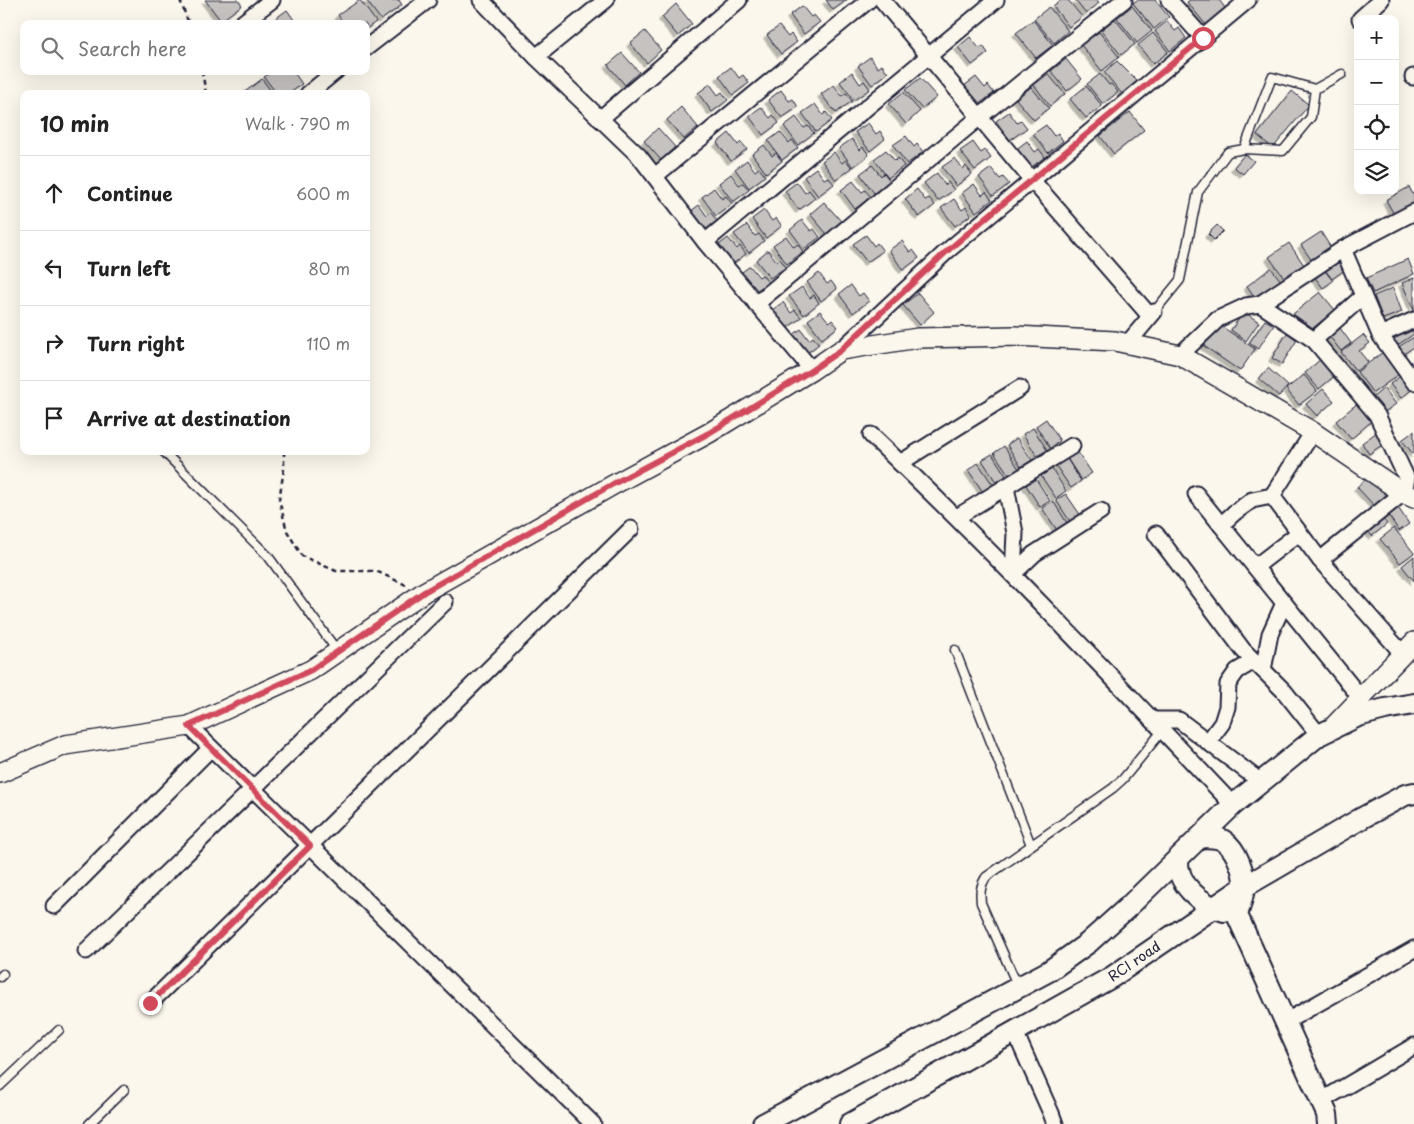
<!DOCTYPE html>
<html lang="en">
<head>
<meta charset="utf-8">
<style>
	body { margin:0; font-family:"Playpen Sans",sans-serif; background:#f2f2f2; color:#222 }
	.controls { position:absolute; right:15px; top:15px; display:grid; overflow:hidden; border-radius:10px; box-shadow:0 5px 20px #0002 }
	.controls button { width:45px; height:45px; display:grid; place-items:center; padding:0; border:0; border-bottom:1px solid #e0e0e0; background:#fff; color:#222; font:25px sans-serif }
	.stop { position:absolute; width:15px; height:15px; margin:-11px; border:4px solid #d1495b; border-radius:50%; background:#fff }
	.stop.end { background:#d1495b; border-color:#fff; box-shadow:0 1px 5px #0008 }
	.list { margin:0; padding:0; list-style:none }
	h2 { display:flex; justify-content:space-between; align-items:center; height:65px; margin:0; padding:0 20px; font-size:21px }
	h2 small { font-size:16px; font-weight:400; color:#767676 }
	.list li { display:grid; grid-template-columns:32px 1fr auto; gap:15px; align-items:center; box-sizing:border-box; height:75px; padding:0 20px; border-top:1px solid #e0e0e0 }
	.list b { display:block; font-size:19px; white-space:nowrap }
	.list em { font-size:16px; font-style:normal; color:#767676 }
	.icon { flex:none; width:28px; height:28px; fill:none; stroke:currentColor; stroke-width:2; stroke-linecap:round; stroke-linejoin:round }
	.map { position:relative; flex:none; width:1414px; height:1124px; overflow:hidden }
	.search { position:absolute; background:#fff; box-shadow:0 5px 20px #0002; left:20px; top:20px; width:350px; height:55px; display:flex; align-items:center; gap:12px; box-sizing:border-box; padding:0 18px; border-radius:10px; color:#767676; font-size:19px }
	.panel { position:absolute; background:#fff; box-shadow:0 5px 20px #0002; left:20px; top:90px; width:350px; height:365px; border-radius:10px }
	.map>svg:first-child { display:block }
</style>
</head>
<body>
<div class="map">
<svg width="1414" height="1124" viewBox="0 0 1414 1124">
	<defs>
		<filter id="shadow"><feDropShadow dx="-3.5" dy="3.5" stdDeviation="0" flood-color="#0004"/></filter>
	</defs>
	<rect width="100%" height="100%" fill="#fbf7ec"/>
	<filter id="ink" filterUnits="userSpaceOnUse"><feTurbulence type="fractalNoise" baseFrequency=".02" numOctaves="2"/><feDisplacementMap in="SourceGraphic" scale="10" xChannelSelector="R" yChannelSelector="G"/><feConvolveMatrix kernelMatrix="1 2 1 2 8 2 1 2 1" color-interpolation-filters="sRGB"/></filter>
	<g filter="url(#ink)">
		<g fill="#c6c2c0" stroke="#22223b" filter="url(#shadow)">
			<path d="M205 0H238L242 5 221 21Z"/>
			<path d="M360 0 376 22 366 29V24H344L338 15Z"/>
			<path d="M366 0H399L402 5 381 20Z"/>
			<path d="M826 0H847L833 10Z"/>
			<path d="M1061 0H1068L1082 17 1069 27 1053 6Z"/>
			<path d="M1075 0H1097L1099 3 1086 14Z"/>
			<path d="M1137 0H1155L1169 17 1154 29 1133 3Z"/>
			<path d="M1190 0H1219L1226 9 1207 26 1187 2Z"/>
			<path d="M676 4 692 24 678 36 662 17Z"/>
			<path d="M802 6 811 17 814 15 820 22 804 34 790 15Z"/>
			<path d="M1132 6 1152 31 1137 43 1117 18Z"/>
			<path d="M1049 7 1068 31 1054 43 1034 19Z"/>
			<path d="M287 10 297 24H268Z"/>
			<path d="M1115 19 1135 44 1121 55 1101 30Z"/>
			<path d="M1033 20 1053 45 1036 58 1016 33Z"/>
			<path d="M1167 21 1175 31 1179 28 1186 38 1170 51 1155 31Z"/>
			<path d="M779 26 788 37 791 34 797 42 781 54 767 35Z"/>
			<path d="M645 31 661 50 647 63 630 43Z"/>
			<path d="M1099 32 1119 57 1102 71 1081 45Z"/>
			<path d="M1153 33 1168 52 1153 64 1138 45Z"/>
			<path d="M970 37 979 48 983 46 988 53 972 65 958 47Z"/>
			<path d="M622 53 639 72 625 85 608 65Z"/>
			<path d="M870 57 878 68 882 65 888 73 872 85 858 66Z"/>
			<path d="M1066 59 1082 79 1067 91 1051 71Z"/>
			<path d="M1117 61 1138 82 1122 94 1104 72Z"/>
			<path d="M731 67 739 78 743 75 749 83 733 95 719 76Z"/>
			<path d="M273 71H293L302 84 289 94H277L264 77Z"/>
			<path d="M852 72 860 84 864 81 870 89 854 100 840 82Z"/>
			<path d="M1048 74 1065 94 1050 106 1034 85Z"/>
			<path d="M1100 74 1109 85 1111 84 1118 92 1103 104 1087 84Z"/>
			<path d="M976 77 985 88 988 85 994 93 978 105 964 86Z"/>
			<path d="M920 78 937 97 922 109 905 90Z"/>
			<path d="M262 79 273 94H242Z"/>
			<path d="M710 84 718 95 722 92 728 100 712 112 698 93Z"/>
			<path d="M834 85 842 96 846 93 852 101 836 113 821 94Z"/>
			<path d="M1086 86 1102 106 1086 118 1070 99Z"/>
			<path d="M1031 87 1049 108 1034 120 1016 99Z"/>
			<path d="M781 90 789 101 793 99 798 107 782 118 768 100Z"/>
			<path d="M1292 91 1309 105 1273 148 1257 135Z"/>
			<path d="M903 92 920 111 906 124 889 104Z"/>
			<path d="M815 104 823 115 826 112 832 120 816 132 802 113Z"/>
			<path d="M681 107 698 127 684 139 667 120Z"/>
			<path d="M761 107 770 118 773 115 779 123 763 135 749 116Z"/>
			<path d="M1009 112 1017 123 1021 120 1027 128 1010 140 996 121Z"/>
			<path d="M1130 112 1144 130 1114 154 1100 136Z"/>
			<path d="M796 117 804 128 808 126 814 133 798 145 784 126Z"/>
			<path d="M868 123 876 134 880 131 885 139 870 151 855 132Z"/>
			<path d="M1046 125 1054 136 1058 133 1063 141 1048 153 1033 134Z"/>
			<path d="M658 128 675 147 661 160 644 141Z"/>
			<path d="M780 132 789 143 792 140 798 148 782 160 768 141Z"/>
			<path d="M729 133 738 145 741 142 747 149 731 161 717 143Z"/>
			<path d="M906 136 914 147 917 144 923 152 907 164 893 145Z"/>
			<path d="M852 139 860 150 863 147 869 155 853 167 839 148Z"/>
			<path d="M1027 141 1035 152 1039 149 1045 157 1029 169 1015 150Z"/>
			<path d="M973 142 981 153 985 150 991 158 975 170 960 151Z"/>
			<path d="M764 145 772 156 776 153 782 161 766 173 752 154Z"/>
			<path d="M886 150 895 161 898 158 904 166 888 178 874 159Z"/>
			<path d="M834 152 842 163 846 160 852 168 836 180 822 161Z"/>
			<path d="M1245 154 1254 161 1243 174 1234 167Z"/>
			<path d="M955 158 963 169 966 166 972 174 956 186 942 167Z"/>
			<path d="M747 160 755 171 759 168 765 176 749 188 735 169Z"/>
			<path d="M872 165 881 176 884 173 890 181 874 193 860 174Z"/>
			<path d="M816 168 824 179 828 177 834 184 818 196 804 177Z"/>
			<path d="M991 168 1000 179 1003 177 1009 184 993 196 979 177Z"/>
			<path d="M937 173 945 185 948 182 954 190 938 201 924 183Z"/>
			<path d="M731 174 739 185 743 183 749 190 733 202 719 183Z"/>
			<path d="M853 181 862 192 865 190 871 197 855 209 841 190Z"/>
			<path d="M797 182 805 193 809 190 815 198 799 210 785 191Z"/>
			<path d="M974 184 982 195 986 192 992 200 976 212 962 193Z"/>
			<path d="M1409 187 1414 196V205L1395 216 1386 200Z"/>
			<path d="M714 188 722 199 726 196 732 204 716 216 702 197Z"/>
			<path d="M917 189 925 200 929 198 935 205 919 217 905 199Z"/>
			<path d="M954 199 962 210 966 207 971 215 955 226 941 208Z"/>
			<path d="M824 202 841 221 827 234 810 214Z"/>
			<path d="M699 205 707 216 711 213 717 221 701 233 687 214Z"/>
			<path d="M764 210 772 221 776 218 782 226 766 238 752 219Z"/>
			<path d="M802 220 811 231 814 229 820 237 804 249 790 230Z"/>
			<path d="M747 225 755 236 759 234 764 241 749 253 734 234Z"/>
			<path d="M1217 225 1223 231 1214 240 1208 234Z"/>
			<path d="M1321 232 1331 248 1312 261 1301 245Z"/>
			<path d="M866 235 874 246 877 243 883 251 867 262 853 244Z"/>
			<path d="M786 236 794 247 798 244 803 252 787 264 773 245Z"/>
			<path d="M728 238 737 249 740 246 746 254 730 266 716 247Z"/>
			<path d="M902 241 910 252 913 250 919 258 903 270 889 250Z"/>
			<path d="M1289 243 1304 265 1285 279 1269 257Z"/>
			<path d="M768 250 777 262 780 259 786 267 770 278 756 260Z"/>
			<path d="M1337 257 1346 269 1332 279 1323 267Z"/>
			<path d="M1408 259 1414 274 1373 293 1366 278Z"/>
			<path d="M1320 265 1333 281 1323 288 1311 272Z"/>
			<path d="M750 266 759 277 762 275 768 282 752 294 738 275Z"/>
			<path d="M1271 268 1281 281 1256 299 1247 286Z"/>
			<path d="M819 273 827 284 831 281 837 289 821 301 807 282Z"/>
			<path d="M1414 278V311L1402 283Z"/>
			<path d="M851 285 859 296 863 293 869 301 853 313 839 294Z"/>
			<path d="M802 287 810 298 814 295 819 303 804 315 789 296Z"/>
			<path d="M1393 288 1402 312 1383 319 1374 296Z"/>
			<path d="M1320 292 1335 310 1313 328 1293 314Z"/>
			<path d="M918 293 934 312 920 325 903 305Z"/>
			<path d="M783 302 791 313 795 310 801 318 784 330 771 311Z"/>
			<path d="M820 311 829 322 832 320 838 327 822 339 808 320Z"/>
			<path d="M1244 312 1259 322 1246 341 1231 330Z"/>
			<path d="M1265 320 1274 325 1258 349 1249 343Z"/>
			<path d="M1218 324 1255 349 1240 371 1204 346Z"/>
			<path d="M1337 324 1351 343 1341 351 1326 332Z"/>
			<path d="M1410 326 1414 334 1396 346 1391 338Z"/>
			<path d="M801 329 809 340 813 337 819 344 803 356 789 338Z"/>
			<path d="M1287 333 1297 340 1282 364 1272 358Z"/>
			<path d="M1363 335 1370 343 1359 351 1368 362 1356 371 1341 352Z"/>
			<path d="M1414 337V347L1402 355 1397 348Z"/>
			<path d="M1388 348 1400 364 1394 369 1398 375 1373 393 1357 372Z"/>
			<path d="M1323 357 1337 374 1319 389 1305 373Z"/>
			<path d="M1268 368 1288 386 1279 396 1259 379Z"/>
			<path d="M1403 374 1414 388 1401 398 1390 384Z"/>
			<path d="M1304 375 1317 391 1299 405 1286 389Z"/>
			<path d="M1384 388 1396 404 1383 413 1372 398Z"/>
			<path d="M1323 389 1334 401 1317 416 1306 404Z"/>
			<path d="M1359 402 1373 420 1351 439 1336 421Z"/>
			<path d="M1046 419 1060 441 1050 448 1036 426Z"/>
			<path d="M1033 428 1047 450 1037 456 1023 434Z"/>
			<path d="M1414 431V454H1413L1402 440Z"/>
			<path d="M1377 432 1385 443 1369 454 1362 443Z"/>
			<path d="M1017 438 1032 460 1021 467 1007 445Z"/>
			<path d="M1004 446 1019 469 1009 475 994 453Z"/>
			<path d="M1077 451 1092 473 1081 480 1067 458Z"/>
			<path d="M992 454 1006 476 996 482 982 460Z"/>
			<path d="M1067 459 1081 481 1071 488 1056 466Z"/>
			<path d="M978 463 993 485 983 492 968 470Z"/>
			<path d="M1052 469 1066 491 1056 498 1041 476Z"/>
			<path d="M1369 476 1391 500 1379 511 1357 487Z"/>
			<path d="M1036 479 1050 501 1040 507 1026 485Z"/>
			<path d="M1066 494 1081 516 1071 523 1056 500Z"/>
			<path d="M1053 501 1067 523 1057 530 1042 508Z"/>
			<path d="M1395 503 1409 524 1399 531 1385 510Z"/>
			<path d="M1380 515 1387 524 1372 536 1365 527Z"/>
			<path d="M1394 528 1414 553 1400 563 1380 539Z"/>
			<path d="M1414 556V581L1402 566Z"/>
		</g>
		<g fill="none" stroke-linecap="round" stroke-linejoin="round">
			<g stroke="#22223b" stroke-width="11">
				<g id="service">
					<path d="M1244 149 1272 77 1315 89"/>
					<path d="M1154 312 1180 280 1198 192 1228 152 1244 149 1283 151 1311 117 1315 89 1342 74"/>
					<path d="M163 451 268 556 338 652"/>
					<path d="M955 650 1031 845"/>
					<path d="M0 977 3 974"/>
					<path d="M1018 987 981 903C980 893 980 886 986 877L1113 788 1123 779 1163 730"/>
					<path d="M0 1086 59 1030"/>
					<path d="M89 1124 124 1090"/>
				</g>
			</g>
			<g stroke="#22223b" stroke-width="19">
				<g id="minor">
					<path d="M481 0 536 57 639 156 705 242 812 370"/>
					<path d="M882 0 1031 179 1150 316"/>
					<path d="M1169 0 1203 38"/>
					<path d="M1360 19 1381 0"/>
					<path d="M241 24 272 0"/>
					<path d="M366 48 428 0"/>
					<path d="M536 57 606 0"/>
					<path d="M1413 77H1414"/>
					<path d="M308 94 336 71"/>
					<path d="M600 119 739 0"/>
					<path d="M655 176 869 0"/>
					<path d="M705 242 996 0"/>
					<path d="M1343 249 1380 335 1414 382"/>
					<path d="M756 304C879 202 999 98 1124 0"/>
					<path d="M1260 304 1343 249 1414 212"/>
					<path d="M1380 335 1414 320"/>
					<path d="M1314 340 1363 296"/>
					<path d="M1128 343 1154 312"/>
					<path d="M841 350 946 252 1248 0"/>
					<path d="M1180 355 1218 319 1246 306 1260 304 1314 340 1377 415 1407 479 1403 493 1320 560"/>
					<path d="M1313 432 1272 496 1320 560 1402 653"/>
					<path d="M871 435C996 554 1114 679 1233 805"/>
					<path d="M900 463 1020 388"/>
					<path d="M1006 487 1015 533 1013 574"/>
					<path d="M1196 494 1360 697"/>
					<path d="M957 517 1072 446"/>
					<path d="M1221 525 1234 513 1252 500 1272 496"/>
					<path d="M1156 534 1243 650 1284 691 1319 735"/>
					<path d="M1255 567 1299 533"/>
					<path d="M1013 574 1034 554 1101 511"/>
					<path d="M1263 670 1270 634 1284 603"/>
					<path d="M1153 720H1179L1261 782"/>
					<path d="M189 726 593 1124"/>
					<path d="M1208 742 1222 723 1227 707 1228 684 1237 671 1254 661"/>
					<path d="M54 906 211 748"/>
					<path d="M86 951 445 602"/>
					<path d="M150 1003 631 529"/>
					<path d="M1285 1022 1414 949"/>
					<path d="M1015 1032 1051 1113 1055 1124"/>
					<path d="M1321 1101 1414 1046"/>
				</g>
			</g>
			<g stroke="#22223b" stroke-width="22">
				<g id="tertiary">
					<path d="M1332 728 1414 642"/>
					<path d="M0 773 65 745 189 726 311 670 424 592 613 485 709 433 812 370 841 350 918 338 1015 336 1115 341 1180 355 1313 432 1403 493 1414 498"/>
				</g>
			</g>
			<g stroke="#22223b" stroke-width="24">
				<g id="secondary">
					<path d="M1201 837C1209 837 1218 837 1224 841 1237 850 1245 873 1244 888 1243 897 1240 906 1237 915L1327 1114 1328 1124"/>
					<path d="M1178 858C1176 884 1200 904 1224 911"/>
					<path d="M763 1124 1049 971 1088 943 1127 908 1233 805 1319 735 1358 716 1385 709 1414 704"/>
					<path d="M850 1124 1112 977 1244 887 1362 818 1405 795 1414 793"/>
				</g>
			</g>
			<g stroke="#22223b" stroke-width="2.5" stroke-dasharray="5 4" stroke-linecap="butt">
				<path d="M180 0 189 24"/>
				<path d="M202 71 206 94"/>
				<path d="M284 451V469L279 500 287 531 302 556 336 571H376L406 585"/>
			</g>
			<use href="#service" stroke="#fbf7ec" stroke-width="8"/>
			<use href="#minor" stroke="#fbf7ec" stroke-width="15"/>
			<use href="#tertiary" stroke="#fbf7ec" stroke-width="19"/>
			<use href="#secondary" stroke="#fbf7ec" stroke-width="20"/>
		</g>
	</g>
	<g fill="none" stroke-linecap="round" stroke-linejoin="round" filter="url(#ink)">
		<path stroke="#d1495b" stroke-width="6" d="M150 1003 310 846 189 726 311 670 424 592 613 484 709 433 812 370 841 350 946 252 988 216 1203 38"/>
	</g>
	<g text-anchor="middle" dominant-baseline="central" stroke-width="4.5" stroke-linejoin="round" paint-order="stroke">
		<g font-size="14" fill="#22223b" stroke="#fbf7ec">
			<text transform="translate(1134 961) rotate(-34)">RCI road</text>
		</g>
	</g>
</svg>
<div class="controls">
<button>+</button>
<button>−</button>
<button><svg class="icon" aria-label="locate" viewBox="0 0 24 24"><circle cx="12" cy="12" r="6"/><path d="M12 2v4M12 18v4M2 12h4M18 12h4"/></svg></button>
<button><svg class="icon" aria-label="layers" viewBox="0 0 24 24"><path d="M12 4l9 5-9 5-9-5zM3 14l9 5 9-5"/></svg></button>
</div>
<div class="stop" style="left:1203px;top:38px"></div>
<div class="stop end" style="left:150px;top:1003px"></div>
<div class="search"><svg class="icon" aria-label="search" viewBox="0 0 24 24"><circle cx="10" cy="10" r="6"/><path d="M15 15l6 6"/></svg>Search here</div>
<section class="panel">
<h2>10 min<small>Walk · 790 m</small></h2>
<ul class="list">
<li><svg class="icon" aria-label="ahead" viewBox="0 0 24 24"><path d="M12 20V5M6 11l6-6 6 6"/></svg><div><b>Continue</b></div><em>600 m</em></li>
<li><svg class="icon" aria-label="left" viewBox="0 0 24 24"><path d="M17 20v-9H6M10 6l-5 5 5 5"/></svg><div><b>Turn left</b></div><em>80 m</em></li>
<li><svg class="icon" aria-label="right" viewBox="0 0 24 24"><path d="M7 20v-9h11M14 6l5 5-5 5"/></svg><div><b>Turn right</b></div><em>110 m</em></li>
<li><svg class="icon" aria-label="arrive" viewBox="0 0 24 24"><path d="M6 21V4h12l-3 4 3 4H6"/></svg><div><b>Arrive at destination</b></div></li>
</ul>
</section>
</div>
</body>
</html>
